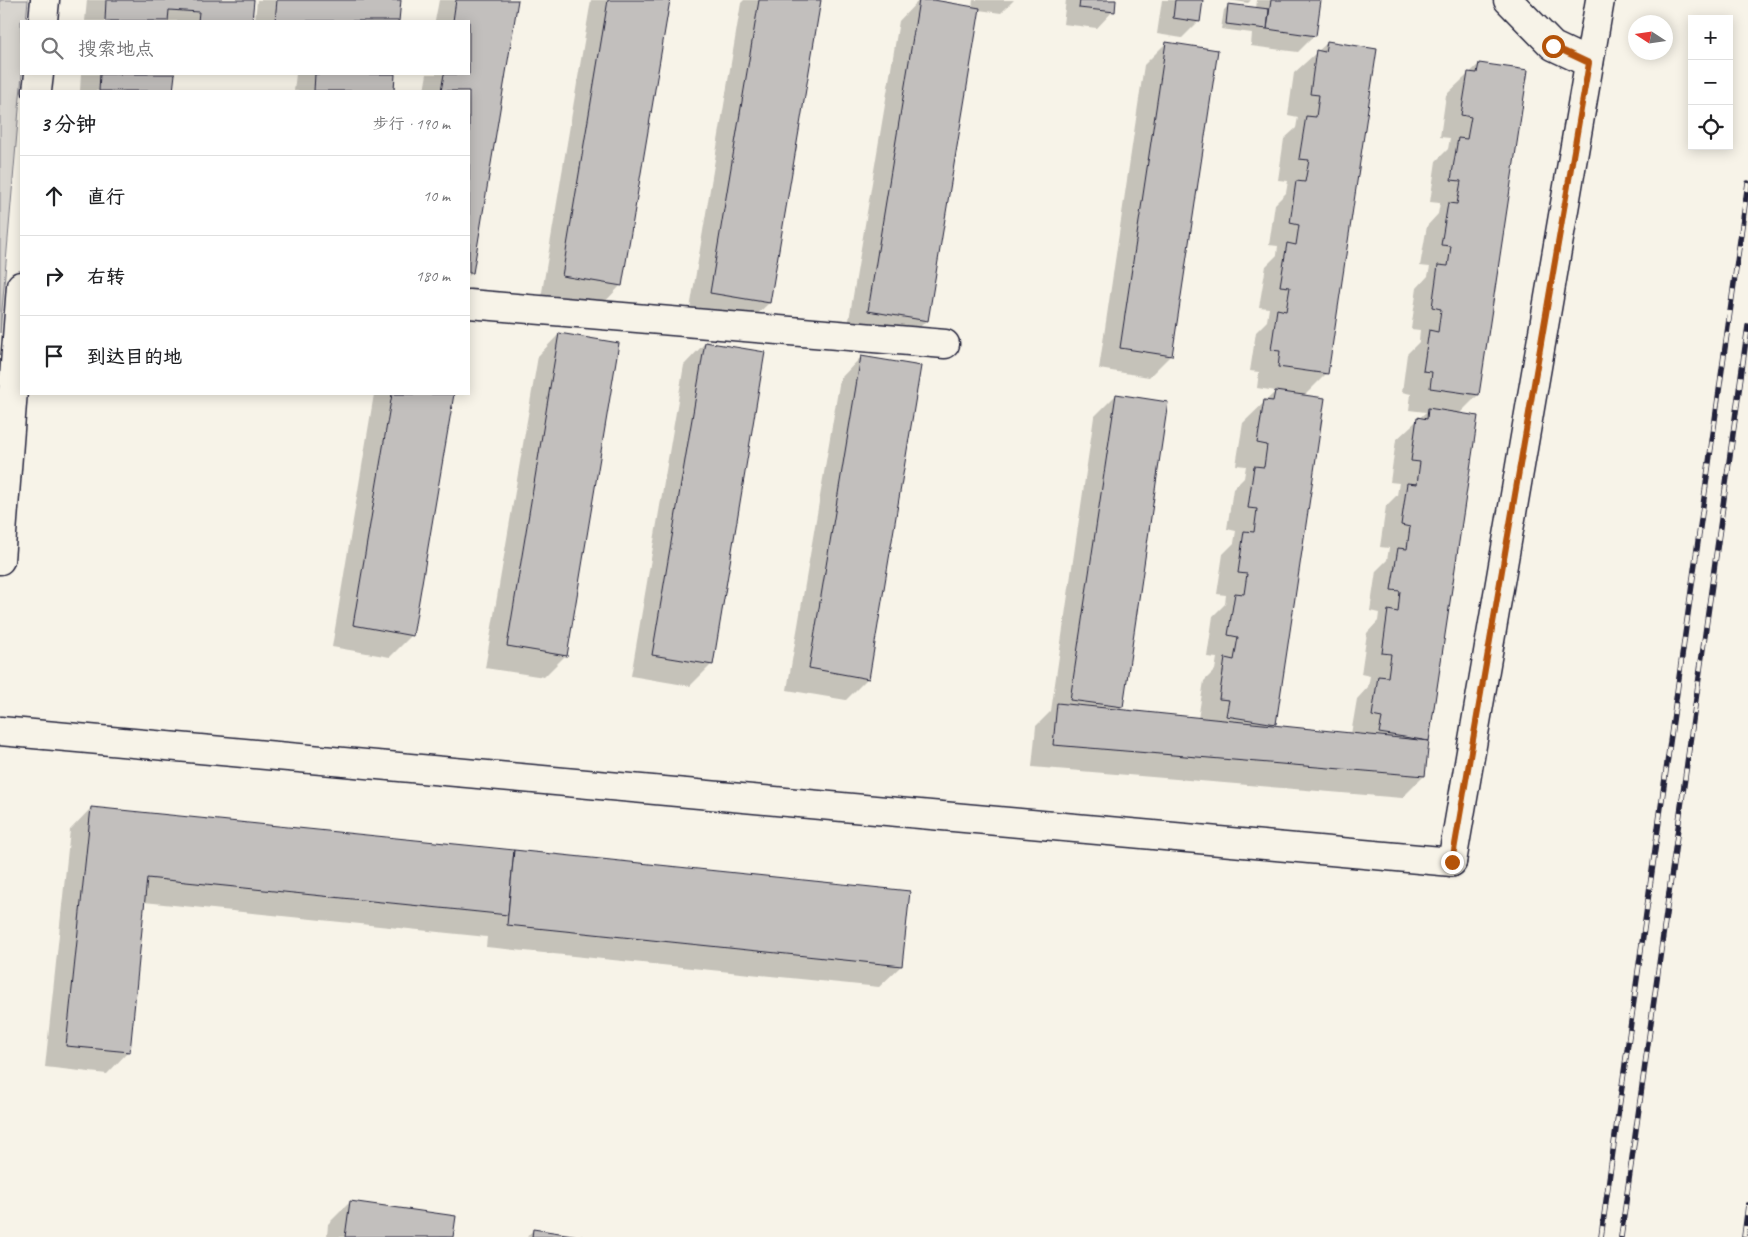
<!DOCTYPE html>
<html lang="zh">
<head>
<meta charset="utf-8">
<style>
	body { margin:0; font-family:Caveat,"LXGW WenKai TC",sans-serif; background:#f2f2f2; color:#202124 }
	.controls { position:absolute; right:15px; top:15px; display:grid; overflow:hidden; border-radius:0px; box-shadow:0 2px 12px #0003 }
	.controls button { width:45px; height:45px; display:grid; place-items:center; padding:0; border:0; border-bottom:1px solid #e0e0e0; background:#fff; color:#202124; font:25px sans-serif }
	.compass { position:absolute; left:1628px; top:15px; width:45px; height:45px; border-radius:50%; background:#fff; box-shadow:0 2px 12px #0003; rotate:282deg }
	.stop { position:absolute; width:15px; height:15px; margin:-11px; border:4px solid #b45309; border-radius:50%; background:#fff }
	.stop.end { background:#b45309; border-color:#fff; box-shadow:0 1px 5px #0008 }
	.list { margin:0; padding:0; list-style:none }
	h2 { display:flex; justify-content:space-between; align-items:center; height:65px; margin:0; padding:0 20px; font-size:21px }
	h2 small { font-size:16px; font-weight:400; color:#757577 }
	.list li { display:grid; grid-template-columns:32px 1fr auto; gap:15px; align-items:center; box-sizing:border-box; height:80px; padding:0 20px; border-top:1px solid #e0e0e0 }
	.list b { display:block; font-size:19px; white-space:nowrap }
	.list em { font-size:16px; font-style:normal; color:#757577 }
	.icon { flex:none; width:28px; height:28px; fill:none; stroke:currentColor; stroke-width:2; stroke-linecap:round; stroke-linejoin:round }
	.map { position:relative; flex:none; width:1748px; height:1237px; overflow:hidden }
	.search { position:absolute; background:#fff; box-shadow:0 2px 12px #0003; left:20px; top:20px; width:450px; height:55px; display:flex; align-items:center; gap:12px; box-sizing:border-box; padding:0 18px; border-radius:0px; color:#757577; font-size:19px }
	.panel { position:absolute; background:#fff; box-shadow:0 2px 12px #0003; left:20px; top:90px; width:450px; height:305px; border-radius:0px }
	.map>svg:first-child { display:block }
</style>
</head>
<body>
<div class="map">
<svg width="1748" height="1237" viewBox="0 0 1748 1237">
	<rect width="100%" height="100%" fill="#f7f3e8"/>
	<filter id="ink" filterUnits="userSpaceOnUse"><feTurbulence type="fractalNoise" baseFrequency=".02" numOctaves="2"/><feDisplacementMap in="SourceGraphic" scale="10" xChannelSelector="R" yChannelSelector="G"/><feConvolveMatrix kernelMatrix="1 2 1 2 8 2 1 2 1" color-interpolation-filters="sRGB"/></filter>
	<g filter="url(#ink)">
		<path fill="#d8d5cf" stroke="#7d7c85" d="M0 0H28L26 21H21L22 74 0 333Z"/>
		<g fill="#0003">
			<path d="M87 0H253L251 21H85Z"/>
			<path d="M257 0H400L398 21H255Z"/>
			<path d="M439 0H517L472 273 469 276V91H424L427 74H469V21H435Z"/>
			<path d="M591 0H669L621 285 600 307 541 298Z"/>
			<path d="M744 0H820L769 303 747 324 689 315 741 3Z"/>
			<path d="M919 0 972 8 973 0H1014L1001 13 979 10 927 320 905 342 847 332 899 21Z"/>
			<path d="M1066 0H1115L1113 11 1097 28 1063 24Z"/>
			<path d="M1162 0H1202L1199 21 1182 38 1157 34Z"/>
			<path d="M1229 0H1251L1248 3Z"/>
			<path d="M1257 0H1319L1315 35 1298 52 1251 46 1252 33 1221 29 1224 10 1229 5 1256 9Z"/>
			<path d="M1166 43 1171 355 1149 377 1099 369 1144 65Z"/>
			<path d="M1327 43 1326 374 1304 396 1274 723 1271 726 1351 734 1357 699 1368 687 1370 676 1361 674 1367 633 1378 621 1379 613 1370 611 1376 571 1387 560 1389 548 1380 547 1386 506 1397 495 1399 483 1390 482 1396 440 1426 412 1409 410 1411 394 1402 392 1407 354 1419 342 1420 330 1411 329 1417 288 1428 276 1430 267 1420 266 1427 226 1438 214 1440 203 1430 202 1436 161 1448 149 1450 138 1440 137 1446 95 1479 64 1527 71 1478 395 1459 414 1477 417 1424 776 1402 798 1032 767 1036 726 1051 711 1094 417 1116 395 1166 403 1121 707 1118 710 1198 719 1204 681 1215 670 1217 658 1207 657 1213 616 1225 604 1226 595 1217 594 1223 554 1234 543 1236 531 1227 529 1233 489 1244 478 1246 466 1236 465 1243 423 1276 391 1257 388 1259 372 1250 371 1256 332 1267 321 1269 308 1259 307 1266 266 1277 255 1278 246 1269 245 1275 204 1286 193 1288 181 1278 180 1284 139 1296 128 1298 117 1288 115 1294 73Z"/>
			<path d="M81 74H173L172 91H80Z"/>
			<path d="M296 74H394L392 91H294Z"/>
			<path d="M559 334 566 655 544 677 485 668 538 356Z"/>
			<path d="M705 343 712 664 690 686 631 676 684 365Z"/>
			<path d="M861 357 868 678 846 700 787 690 840 379Z"/>
			<path d="M374 394H452L412 635 390 657 332 647Z"/>
			<path d="M91 808 901 966 879 987 486 947 487 937 144 902 128 1052 107 1074 45 1067 70 830Z"/>
			<path d="M350 1202 452 1237H327L328 1224Z"/>
			<path d="M533 1230 578 1237H527Z"/>
		</g>
		<g fill="#c2bfbd" stroke="#22223b">
			<path d="M106 0H254L252 21H198L199 12 169 10 168 21H105Z"/>
			<path d="M277 0H401L399 21H275Z"/>
			<path d="M456 0H518L473 273H469V91H441L444 74H469V21H453Z"/>
			<path d="M608 0H670L622 286 562 276Z"/>
			<path d="M759 0H821L770 303 710 293Z"/>
			<path d="M919 0H934L980 8 928 321 868 311Z"/>
			<path d="M1080 0H1116L1115 12 1079 8Z"/>
			<path d="M1175 0H1203L1200 22 1173 18Z"/>
			<path d="M1271 0H1321L1316 36 1267 29Z"/>
			<path d="M1228 4 1269 9 1267 29 1226 24Z"/>
			<path d="M1327 41 1377 49 1328 374 1278 367 1280 351 1271 350 1277 309 1286 311 1290 287 1280 286 1287 243 1296 245 1299 225 1290 223 1296 181 1305 182 1309 160 1299 159 1306 116 1316 117 1319 95 1310 94 1316 50 1325 52Z"/>
			<path d="M1166 42 1218 50 1172 356 1120 348Z"/>
			<path d="M1479 63 1528 70 1479 395 1430 388 1432 372 1423 371 1429 330 1438 332 1441 309 1432 307 1438 265 1448 266 1451 246 1441 245 1448 203 1457 204 1461 181 1451 180 1458 138 1467 139 1471 117 1461 115 1468 72 1477 73Z"/>
			<path d="M100 74H175L173 91H99Z"/>
			<path d="M315 74H395L394 91H314Z"/>
			<path d="M559 333 619 343 567 656 507 646Z"/>
			<path d="M705 342 765 352 713 665 652 655Z"/>
			<path d="M861 356 921 366 869 679 809 668Z"/>
			<path d="M1275 391 1325 398 1276 724 1226 716 1229 700 1219 699 1225 658 1234 660 1238 637 1228 635 1235 593 1244 594 1247 574 1238 573 1244 531 1254 532 1257 509 1248 508 1254 466 1264 467 1267 445 1257 443 1264 400 1273 401Z"/>
			<path d="M392 394H454L413 636 353 625Z"/>
			<path d="M1116 394 1168 402 1123 707 1070 700Z"/>
			<path d="M1428 408 1478 416 1429 741 1379 733 1382 718 1372 716 1378 676 1388 677 1391 654 1382 653 1388 610 1398 612 1400 591 1391 590 1398 548 1407 549 1410 527 1401 525 1407 483 1417 484 1420 462 1411 461 1417 417 1427 419Z"/>
			<path d="M1057 703 1429 741 1425 776 1053 745Z"/>
			<path d="M91 807 514 850 508 915 147 878 130 1052 66 1046Z"/>
			<path d="M514 850 910 891 902 966 507 925Z"/>
			<path d="M350 1201 456 1216 453 1237H345Z"/>
			<path d="M533 1229 586 1237H532Z"/>
		</g>
		<g fill="none" stroke-linecap="round" stroke-linejoin="round">
			<g stroke="#22223b" stroke-width="31">
				<g id="minor">
					<path d="M1508 0 1553 46 1589 63"/>
					<path d="M43 21 45 0"/>
					<path d="M37 91 39 74"/>
					<path d="M469 304 945 344"/>
					<path d="M0 560 21 286"/>
					<path d="M1452 862 1600 0"/>
				</g>
			</g>
			<g stroke="#22223b" stroke-width="31">
				<path id="tertiary" d="M0 731 1452 862"/>
			</g>
			<use href="#minor" stroke="#f7f3e8" stroke-width="28"/>
			<use href="#tertiary" stroke="#f7f3e8" stroke-width="28"/>
			<g stroke="#22223b" stroke-width="5.5">
				<g id="rail">
					<path d="M1601 1237 1748 183"/>
					<path d="M1621 1237 1748 326"/>
					<path d="M1744 1237 1748 1205"/>
				</g>
			</g>
			<use href="#rail" stroke="#f7f3e8" stroke-width="4" stroke-dasharray="11" stroke-linecap="butt"/>
		</g>
	</g>
	<g fill="none" stroke-linecap="round" stroke-linejoin="round" filter="url(#ink)">
		<path stroke="#b45309" stroke-width="6" d="M1452 862 1589 63 1553 46"/>
	</g>
</svg>
<div class="controls">
<button>+</button>
<button>−</button>
<button><svg class="icon" aria-label="locate" viewBox="0 0 24 24"><circle cx="12" cy="12" r="6"/><path d="M12 2v4M12 18v4M2 12h4M18 12h4"/></svg></button>
</div>
<svg class="compass" viewBox="-18 -18 36 36"><path d="M0-13l5 13h-10z" fill="#e53935"/><path d="M0 13l5-13h-10z" fill="#757577"/></svg>
<div class="stop" style="left:1553px;top:46px"></div>
<div class="stop end" style="left:1452px;top:862px"></div>
<div class="search"><svg class="icon" aria-label="search" viewBox="0 0 24 24"><circle cx="10" cy="10" r="6"/><path d="M15 15l6 6"/></svg>搜索地点</div>
<section class="panel">
<h2>3 分钟<small>步行 · 190 m</small></h2>
<ul class="list">
<li><svg class="icon" aria-label="ahead" viewBox="0 0 24 24"><path d="M12 20V5M6 11l6-6 6 6"/></svg><div><b>直行</b></div><em>10 m</em></li>
<li><svg class="icon" aria-label="right" viewBox="0 0 24 24"><path d="M7 20v-9h11M14 6l5 5-5 5"/></svg><div><b>右转</b></div><em>180 m</em></li>
<li><svg class="icon" aria-label="arrive" viewBox="0 0 24 24"><path d="M6 21V4h12l-3 4 3 4H6"/></svg><div><b>到达目的地</b></div></li>
</ul>
</section>
</div>
</body>
</html>
